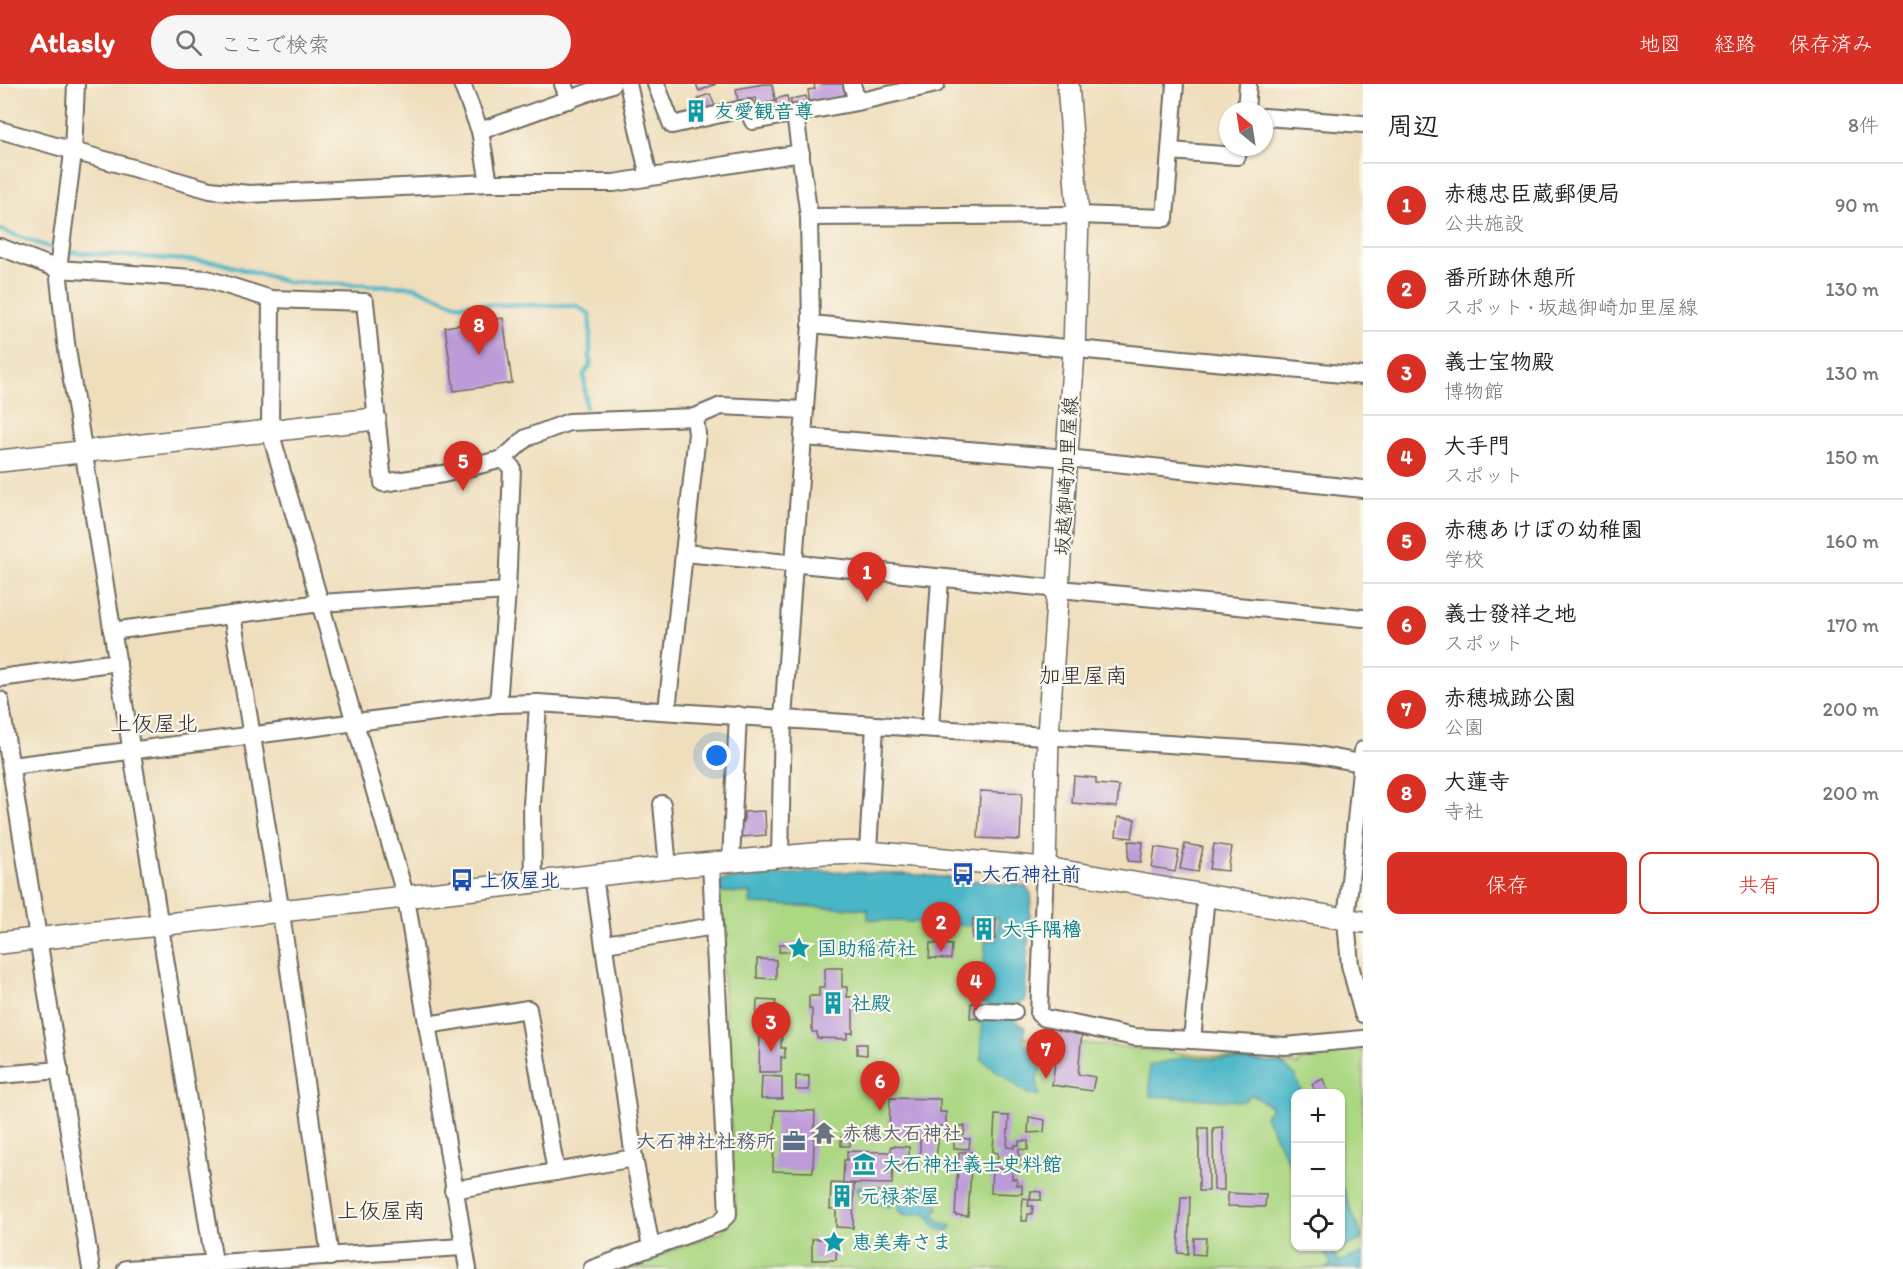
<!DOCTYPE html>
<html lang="ja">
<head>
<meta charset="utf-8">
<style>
	body { margin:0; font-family:Itim,"Klee One",sans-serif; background:#f6f6f6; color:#222 }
	.controls { position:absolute; right:18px; bottom:18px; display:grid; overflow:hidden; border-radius:12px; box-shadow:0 2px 4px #0004 }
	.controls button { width:54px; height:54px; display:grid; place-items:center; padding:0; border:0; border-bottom:2px solid #e0e0e0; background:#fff; color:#222; font:30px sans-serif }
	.compass { position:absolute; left:1219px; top:18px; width:54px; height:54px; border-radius:50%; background:#fff; box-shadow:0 2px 4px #0004; rotate:330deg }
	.you { position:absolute; left:717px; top:672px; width:21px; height:21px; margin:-15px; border:4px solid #fff; border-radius:50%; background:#1a73e8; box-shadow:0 0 0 9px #1a73e833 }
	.badge { display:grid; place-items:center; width:39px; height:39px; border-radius:50%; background:#d93025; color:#fff; font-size:20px; font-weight:700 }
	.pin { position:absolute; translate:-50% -50px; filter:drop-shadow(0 2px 3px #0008) }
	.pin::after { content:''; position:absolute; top:32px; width:21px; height:18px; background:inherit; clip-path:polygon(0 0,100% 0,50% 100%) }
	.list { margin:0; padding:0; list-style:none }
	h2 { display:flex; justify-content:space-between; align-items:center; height:78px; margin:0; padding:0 24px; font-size:26px }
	h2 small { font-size:20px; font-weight:400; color:#767676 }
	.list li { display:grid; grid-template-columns:39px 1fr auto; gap:18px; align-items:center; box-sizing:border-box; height:84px; padding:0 24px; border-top:2px solid #e0e0e0 }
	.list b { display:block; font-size:22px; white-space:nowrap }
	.list p { margin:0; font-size:20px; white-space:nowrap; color:#767676 }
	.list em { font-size:20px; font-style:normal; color:#767676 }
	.actions { display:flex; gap:12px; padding:18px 24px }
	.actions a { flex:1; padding:14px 0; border:2px solid #d93025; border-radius:12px; text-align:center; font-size:21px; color:#d93025 }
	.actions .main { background:#d93025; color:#fff }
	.icon { flex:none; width:33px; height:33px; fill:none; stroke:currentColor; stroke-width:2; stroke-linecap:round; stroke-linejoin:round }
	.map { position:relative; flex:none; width:1363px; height:1185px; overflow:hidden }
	header { display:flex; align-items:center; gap:36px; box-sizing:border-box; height:84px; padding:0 30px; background:#d93025; color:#fff }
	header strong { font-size:28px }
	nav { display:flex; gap:33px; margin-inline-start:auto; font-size:21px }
	.search { width:420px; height:54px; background:#f6f6f6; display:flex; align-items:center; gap:15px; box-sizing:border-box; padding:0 21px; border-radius:33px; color:#767676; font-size:22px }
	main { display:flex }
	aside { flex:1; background:#fff }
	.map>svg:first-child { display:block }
</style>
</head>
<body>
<header>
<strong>Atlasly</strong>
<div class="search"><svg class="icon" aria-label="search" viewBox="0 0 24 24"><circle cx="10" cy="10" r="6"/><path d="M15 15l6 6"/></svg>ここで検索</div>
<nav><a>地図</a><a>経路</a><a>保存済み</a></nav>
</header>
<main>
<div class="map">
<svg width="1363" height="1185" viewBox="0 0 1363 1185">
	<rect width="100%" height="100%" fill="#fbf7ec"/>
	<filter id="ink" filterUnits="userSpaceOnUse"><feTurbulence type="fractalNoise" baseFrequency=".0167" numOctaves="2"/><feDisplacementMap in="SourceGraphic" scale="12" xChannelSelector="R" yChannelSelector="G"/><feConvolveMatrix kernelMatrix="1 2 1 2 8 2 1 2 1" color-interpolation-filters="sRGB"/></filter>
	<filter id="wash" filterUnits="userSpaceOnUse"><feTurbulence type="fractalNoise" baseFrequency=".008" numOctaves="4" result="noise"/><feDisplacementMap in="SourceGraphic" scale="24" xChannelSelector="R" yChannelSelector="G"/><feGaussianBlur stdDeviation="1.35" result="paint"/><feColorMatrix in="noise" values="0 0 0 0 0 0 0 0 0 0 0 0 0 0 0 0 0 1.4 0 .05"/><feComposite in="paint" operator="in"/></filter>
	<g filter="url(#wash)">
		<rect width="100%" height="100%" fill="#efdebc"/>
		<path fill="#acd783" stroke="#6c8157" stroke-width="1.5" fill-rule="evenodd" d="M825 787 922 791 1025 802 1031 810 1025 917 1013 921 1012 933 1025 944 1024 953 1299 981 1302 967 1331 964 1363 967V1185H624L723 1147 735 1129 719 808ZM1296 1010H1340V1162H1296Z"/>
		<g fill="#4ab6c7" stroke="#3a7079" stroke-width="1.5">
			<path d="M825 787 922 791 1025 802 1031 810 1025 917 1013 921 1012 933 1025 944 1023 959 1035 967 1042 978 1037 995 1039 1011 1028 1010 981 975 982 940 978 939V935L986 936 987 920 978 919 979 913H983L985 856 997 857 999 834 970 833 971 842 868 835V825L750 820 751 809 719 808 718 796Z"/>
			<path d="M1181 973 1280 979 1294 990 1302 1009 1296 1010 1295 1091 1265 1032 1272 1023 1251 1010 1244 1017 1150 1012 1149 982C1159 976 1170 980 1181 973Z"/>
			<path d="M923 1100 935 1111 938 1124 934 1130 940 1138 952 1142 948 1147 936 1145 926 1129 904 1131 898 1125 899 1117 894 1116 892 1122 888 1123 859 1111 856 1106 858 1102 890 1103 901 1110 906 1102Z"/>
			<path d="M1341 1101 1363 1155 1333 1168 1338 1178 1363 1169V1185L1325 1184 1332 1181 1321 1163 1340 1162Z"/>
		</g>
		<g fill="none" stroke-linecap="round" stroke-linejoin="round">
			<g stroke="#4ab6c7" stroke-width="4.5">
				<path d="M0 146 57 166"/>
				<path d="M65 168 216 178 288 198 414 203 455 220 577 222 590 231V282L584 290 586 323"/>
			</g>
		</g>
		<g id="blocks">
			<g fill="#bd9bd9">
				<path d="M696 0H716L699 7Z"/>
				<path d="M763 0H772L775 15 787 12 789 22 778 25 776 17 757 21 756 14 738 17 736 5Z"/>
				<path d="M814 0H847L850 11 810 19 808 6 815 5Z"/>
				<path d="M710 10 715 22 703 26 698 14Z"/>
				<path d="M806 12 808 20 792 23 790 15Z"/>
				<path d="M503 234 512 299 454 307 445 243Z"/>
				<path d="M1074 692 1096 694V700L1119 702 1117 723 1072 719Z"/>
				<path d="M980 707 1022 709 1020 756 978 754Z"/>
				<path d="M765 727 766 751 741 753 740 738H744V728Z"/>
				<path d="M1118 733 1135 735 1132 754 1116 752Z"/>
				<path d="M1129 757 1143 758 1141 778 1128 777Z"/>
				<path d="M1185 760 1203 763 1198 788 1180 785Z"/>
				<path d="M1214 760 1232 763 1228 787 1210 785Z"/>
				<path d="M1155 763 1179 767 1175 788 1152 784Z"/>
				<path d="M973 835 996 836 995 855 972 854Z"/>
				<path d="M930 859 952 861 951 875 929 874Z"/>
				<path d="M780 860H802L801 868H779Z"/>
				<path d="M757 875 776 876V895L757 894Z"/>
				<path d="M825 884H842V903H847V913H858V926H853V949H847V955L817 954V948H812V925H809V912H819V903H825Z"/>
				<path d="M757 916 776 917 775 921 778 922V939H775V944L756 943Z"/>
				<path d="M971 919 982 920 981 935 970 934Z"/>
				<path d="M1049 943 1082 949 1078 990 1095 993 1092 1007 1052 1001 1057 964 1046 963Z"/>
				<path d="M760 949H782L781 964H785V974L781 973V988H759Z"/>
				<path d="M857 960H867V971L857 970Z"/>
				<path d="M762 992 782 993V1015H761Z"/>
				<rect x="796" y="992" width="13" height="14"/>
				<path d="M1323 995 1329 1010H1316L1312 1000Z"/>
				<path d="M890 1014 940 1015V1028H946V1042H940L936 1074 920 1073V1053H889Z"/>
				<path d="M775 1026 815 1027 813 1088 773 1087Z"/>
				<path d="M995 1031 1009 1032 1007 1063 1014 1064V1061H1019V1057H1028V1066L1019 1065V1077H1023V1081L997 1079 998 1069 993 1068Z"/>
				<path d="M1029 1033 1045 1036 1044 1048 1028 1049Z"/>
				<path d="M958 1042H965L964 1051H958Z"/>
				<path d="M1223 1043 1224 1106H1214L1213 1044Z"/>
				<path d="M1199 1044H1208L1209 1107H1199Z"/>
				<rect x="841" y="1053" width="9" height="9"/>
				<path d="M954 1054 970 1055 969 1065 954 1064Z"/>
				<path d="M891 1062 909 1063V1081H893L892 1100 843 1099 844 1076H847V1067L891 1068Z"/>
				<path d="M959 1068H972L968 1132 955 1131Z"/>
				<path d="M992 1084 1012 1085V1095H1017L1016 1101H1022V1110L991 1109Z"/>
				<path d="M831 1099 854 1100 853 1144 836 1143V1125H830Z"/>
				<path d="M1031 1107 1041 1108V1116H1030Z"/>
				<path d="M1228 1109 1266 1111 1265 1123 1228 1122Z"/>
				<path d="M1181 1113H1190L1188 1170 1178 1169Z"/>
				<path d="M1023 1114 1029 1115 1028 1122H1033L1032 1130H1028L1027 1137H1021Z"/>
				<path d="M1194 1154H1206L1205 1171 1193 1170Z"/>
				<path d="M812 1155H837L836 1176H812Z"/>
			</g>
		</g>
	</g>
	<g filter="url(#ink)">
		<use href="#blocks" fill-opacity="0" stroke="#706a5e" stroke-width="1.5"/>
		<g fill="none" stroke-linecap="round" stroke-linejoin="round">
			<g stroke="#706a5e" stroke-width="20">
				<g id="minor">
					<path d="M76 0 73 69 58 185 66 259 214 1178"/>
					<path d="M462 0 480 47 489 99"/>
					<path d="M563 0 569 16"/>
					<path d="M628 0 649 93"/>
					<path d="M656 0 672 41 747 24 753 37 857 18"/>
					<path d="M852 0 857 18 936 0"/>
					<path d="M1246 27 1248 0"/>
					<path d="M1264 33 1363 40"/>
					<path d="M0 46 210 106 249 110 489 99H614L801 69"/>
					<path d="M480 47 612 0"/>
					<path d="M1170 67 1237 72 1239 63"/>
					<path d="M809 133 1078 131 1165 134 1175 0"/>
					<path d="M0 163 58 185 207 195 271 215 365 218 383 399 443 390 503 375 526 354 569 338 695 333 721 322 805 326"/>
					<path d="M271 215 270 347 406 814 468 1185"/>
					<path d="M811 240 1363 292"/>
					<path d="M804 353 1067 374 1363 405"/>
					<path d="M684 469 1363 534"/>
					<path d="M232 531 281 829 330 1173"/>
					<path d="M112 547 320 519 507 507"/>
					<path d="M0 594 118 578"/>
					<path d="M0 616 91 1185"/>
					<path d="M498 620 507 507 512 384 503 375"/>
					<path d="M667 626 697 350 695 333"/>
					<path d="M930 644 940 495"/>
					<path d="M1363 666 1346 837 1350 881 1363 930"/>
					<path d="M11 682 498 620 538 619 1307 669 1361 679"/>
					<path d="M662 720 668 783"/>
					<path d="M868 768 875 641"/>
					<path d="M780 772 783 635 811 240 809 133 795 30"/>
					<path d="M731 777 738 631"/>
					<path d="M1045 784 1039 930 1045 934 1134 953 1192 956 1285 962 1363 955"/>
					<path d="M594 792 634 1074 651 1163"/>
					<path d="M533 799 532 721 538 619"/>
					<path d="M605 860 714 842"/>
					<path d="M984 927 1014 928"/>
					<path d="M427 941 528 925 556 1088"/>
					<path d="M1192 956 1206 812"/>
					<path d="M0 991 60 986"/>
					<path d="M453 1106 634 1074"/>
					<path d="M126 1185 462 1163"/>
					<path d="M592 1185 719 1139 728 1130 711 779"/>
				</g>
			</g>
			<g stroke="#706a5e" stroke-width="24">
				<g id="tertiary">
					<path d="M0 377 375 335"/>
					<path d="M1045 784 1048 651 1074 267 1078 131 1068 0"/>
					<path d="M0 859 668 783 824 769 868 768 1045 784 1363 838"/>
				</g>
			</g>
			<use href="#minor" stroke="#fff" stroke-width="16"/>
			<use href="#tertiary" stroke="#fff" stroke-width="21"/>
		</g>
	</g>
	<defs>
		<g id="building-bare" transform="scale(1.8)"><path d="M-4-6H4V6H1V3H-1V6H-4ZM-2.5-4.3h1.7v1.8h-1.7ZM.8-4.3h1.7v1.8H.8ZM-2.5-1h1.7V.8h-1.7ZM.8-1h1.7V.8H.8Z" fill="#0f9aa8" stroke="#fbf7ec" stroke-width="2.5" paint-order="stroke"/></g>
		<g id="bus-bare" transform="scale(1.8)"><path d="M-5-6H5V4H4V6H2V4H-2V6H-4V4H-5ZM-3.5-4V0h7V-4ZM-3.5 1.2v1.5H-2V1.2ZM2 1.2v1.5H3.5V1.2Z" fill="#1a4fb4" stroke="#fbf7ec" stroke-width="2.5" paint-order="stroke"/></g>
		<g id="sight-bare" transform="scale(1.8)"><path d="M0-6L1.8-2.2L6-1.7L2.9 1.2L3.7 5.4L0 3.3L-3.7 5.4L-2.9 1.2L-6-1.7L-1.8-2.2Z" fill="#0f9aa8" stroke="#fbf7ec" stroke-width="2.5" paint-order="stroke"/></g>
		<g id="temple-bare" transform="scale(1.8)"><path d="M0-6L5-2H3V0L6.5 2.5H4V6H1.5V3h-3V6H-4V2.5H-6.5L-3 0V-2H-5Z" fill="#6b7280" stroke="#fbf7ec" stroke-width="2.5" paint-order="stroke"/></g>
		<g id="office-bare" transform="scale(1.8)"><path d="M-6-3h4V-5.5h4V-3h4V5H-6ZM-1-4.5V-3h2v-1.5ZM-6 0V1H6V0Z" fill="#5c6f8a" stroke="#fbf7ec" stroke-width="2.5" paint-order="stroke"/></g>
		<g id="museum-bare" transform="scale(1.8)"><path d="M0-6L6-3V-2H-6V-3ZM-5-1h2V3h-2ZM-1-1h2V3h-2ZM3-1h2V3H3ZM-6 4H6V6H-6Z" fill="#0f9aa8" stroke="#fbf7ec" stroke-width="2.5" paint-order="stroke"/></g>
	</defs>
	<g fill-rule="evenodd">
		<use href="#building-bare" x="696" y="27"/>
		<use href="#bus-bare" x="963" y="790"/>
		<use href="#bus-bare" x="462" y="796"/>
		<use href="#building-bare" x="984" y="845"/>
		<use href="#sight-bare" x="799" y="864"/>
		<use href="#building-bare" x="833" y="919"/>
		<use href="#temple-bare" x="824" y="1049"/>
		<use href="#office-bare" x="794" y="1057"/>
		<use href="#museum-bare" x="864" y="1080"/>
		<use href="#building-bare" x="842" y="1112"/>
		<use href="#sight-bare" x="834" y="1158"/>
	</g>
	<g text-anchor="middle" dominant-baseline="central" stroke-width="4.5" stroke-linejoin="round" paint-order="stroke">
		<g font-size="20" font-weight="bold" fill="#0d838f" stroke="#fbf7ec" text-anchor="start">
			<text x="714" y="27">友愛観音尊</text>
			<text x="1002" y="845">大手隅櫓</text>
			<text x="817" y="864">国助稲荷社</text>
			<text x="851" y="919">社殿</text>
			<text x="882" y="1080">大石神社義士史料館</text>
			<text x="860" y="1112">元禄茶屋</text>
			<text x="852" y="1158">恵美寿さま</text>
		</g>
		<g font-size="20" fill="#2b2b2b" stroke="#fbf7ec">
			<text transform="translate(1066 392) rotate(-87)">坂越御崎加里屋線</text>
		</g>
		<g font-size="20" font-weight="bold" fill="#164399" stroke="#fbf7ec" text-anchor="start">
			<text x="981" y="790">大石神社前</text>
			<text x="480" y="796">上仮屋北</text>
		</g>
		<g font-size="20" font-weight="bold" fill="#5b616d" stroke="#fbf7ec" text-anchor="start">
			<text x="842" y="1049">赤穂大石神社</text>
		</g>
		<g font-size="20" font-weight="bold" fill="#4e5e75" stroke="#fbf7ec" text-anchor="end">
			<text x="776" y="1057">大石神社社務所</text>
		</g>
		<g font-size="22" fill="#2b2b2b" stroke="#fbf7ec">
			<text x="1083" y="591">加里屋南</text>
			<text x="154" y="639">上仮屋北</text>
			<text x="381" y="1126">上仮屋南</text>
		</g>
	</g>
</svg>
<div class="controls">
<button>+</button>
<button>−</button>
<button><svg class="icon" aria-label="locate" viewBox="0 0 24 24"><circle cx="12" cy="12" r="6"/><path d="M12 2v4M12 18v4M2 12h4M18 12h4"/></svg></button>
</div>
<svg class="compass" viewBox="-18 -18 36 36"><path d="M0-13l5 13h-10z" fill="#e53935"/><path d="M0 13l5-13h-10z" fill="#767676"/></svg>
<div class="you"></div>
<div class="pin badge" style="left:867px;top:518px">1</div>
<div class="pin badge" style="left:941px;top:868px">2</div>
<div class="pin badge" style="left:771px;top:968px">3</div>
<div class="pin badge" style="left:976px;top:927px">4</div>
<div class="pin badge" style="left:463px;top:407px">5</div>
<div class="pin badge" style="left:880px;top:1027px">6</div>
<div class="pin badge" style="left:1046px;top:995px">7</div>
<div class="pin badge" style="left:479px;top:271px">8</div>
</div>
<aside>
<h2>周辺<small>8件</small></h2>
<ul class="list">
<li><span class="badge">1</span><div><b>赤穂忠臣蔵郵便局</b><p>公共施設</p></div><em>90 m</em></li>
<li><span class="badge">2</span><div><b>番所跡休憩所</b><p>スポット · 坂越御崎加里屋線</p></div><em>130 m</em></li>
<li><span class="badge">3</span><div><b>義士宝物殿</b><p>博物館</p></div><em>130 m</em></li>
<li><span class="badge">4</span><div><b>大手門</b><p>スポット</p></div><em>150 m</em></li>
<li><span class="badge">5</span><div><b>赤穂あけぼの幼稚園</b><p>学校</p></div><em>160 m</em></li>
<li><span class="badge">6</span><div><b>義士發祥之地</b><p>スポット</p></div><em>170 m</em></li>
<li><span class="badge">7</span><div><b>赤穂城跡公園</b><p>公園</p></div><em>200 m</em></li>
<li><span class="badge">8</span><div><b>大蓮寺</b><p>寺社</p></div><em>200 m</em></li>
</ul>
<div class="actions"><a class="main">保存</a><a>共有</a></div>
</aside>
</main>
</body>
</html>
